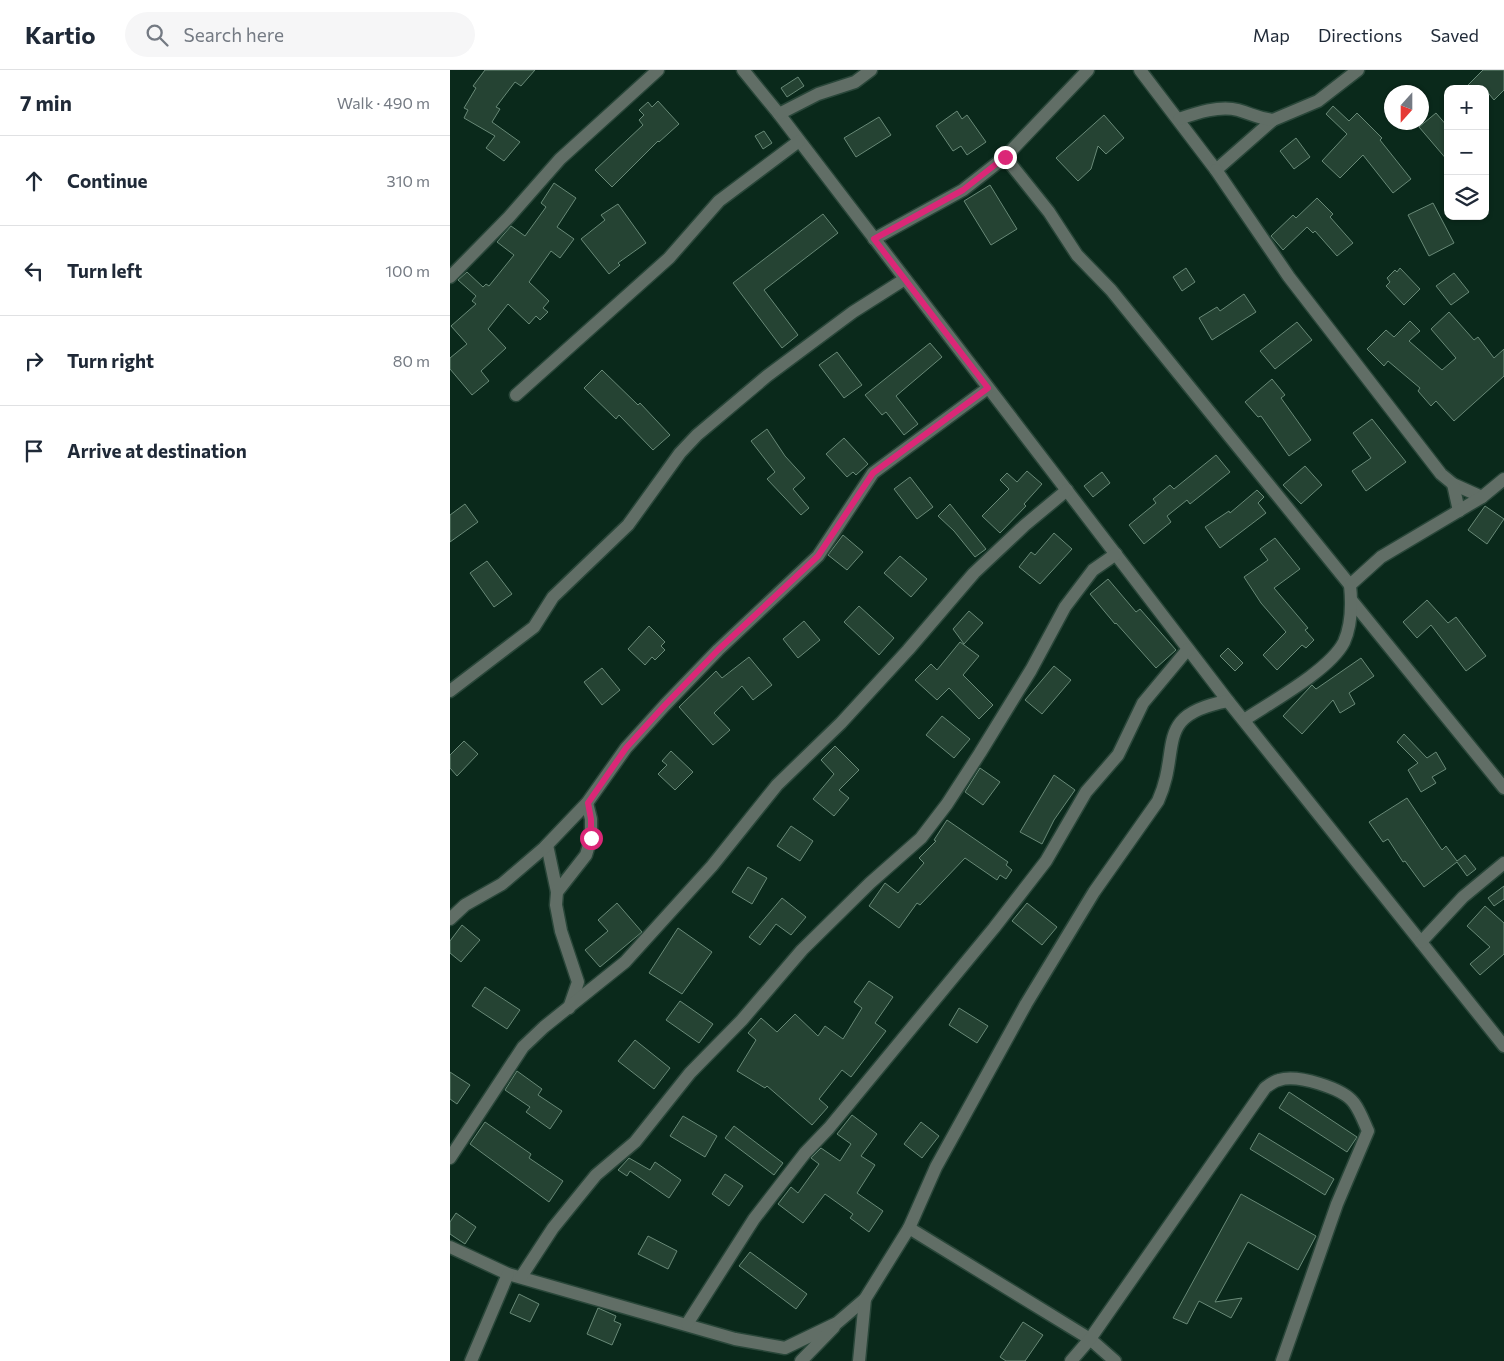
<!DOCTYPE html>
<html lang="en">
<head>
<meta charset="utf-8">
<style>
	body { margin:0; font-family:Commissioner,sans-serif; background:#f6f6f7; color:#1f2937 }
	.controls { position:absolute; right:15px; top:15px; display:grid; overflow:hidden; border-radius:10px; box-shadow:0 1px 4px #0004 }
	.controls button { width:45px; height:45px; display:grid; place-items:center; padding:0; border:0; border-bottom:1px solid #e0e1e3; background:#fff; color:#1f2937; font:25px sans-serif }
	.compass { position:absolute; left:934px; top:15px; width:45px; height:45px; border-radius:50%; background:#fff; box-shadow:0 1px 4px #0004; rotate:201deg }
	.stop { position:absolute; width:15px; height:15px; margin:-11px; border:4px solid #db2777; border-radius:50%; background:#fff }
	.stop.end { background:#db2777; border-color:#fff; box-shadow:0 1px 5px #0008 }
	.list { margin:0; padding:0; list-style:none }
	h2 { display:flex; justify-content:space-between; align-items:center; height:65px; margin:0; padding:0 20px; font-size:21px }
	h2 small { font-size:16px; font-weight:400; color:#747a83 }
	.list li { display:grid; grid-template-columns:32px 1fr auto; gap:15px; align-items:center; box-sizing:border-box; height:90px; padding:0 20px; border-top:1px solid #e0e1e3 }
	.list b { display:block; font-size:19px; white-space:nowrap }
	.list em { font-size:16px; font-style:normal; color:#747a83 }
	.icon { flex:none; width:28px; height:28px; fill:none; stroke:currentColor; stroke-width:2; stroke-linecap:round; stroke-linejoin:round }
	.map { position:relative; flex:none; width:1054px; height:1291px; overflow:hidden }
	header { display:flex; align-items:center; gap:30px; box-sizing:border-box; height:70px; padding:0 25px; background:#fff; border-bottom:1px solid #e0e1e3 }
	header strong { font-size:24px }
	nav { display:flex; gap:28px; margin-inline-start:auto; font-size:18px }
	.search { width:350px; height:45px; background:#f6f6f7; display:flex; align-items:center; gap:12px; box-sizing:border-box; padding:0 18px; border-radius:28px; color:#747a83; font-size:19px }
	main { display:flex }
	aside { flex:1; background:#fff }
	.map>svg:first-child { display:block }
</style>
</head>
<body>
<header>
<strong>Kartio</strong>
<div class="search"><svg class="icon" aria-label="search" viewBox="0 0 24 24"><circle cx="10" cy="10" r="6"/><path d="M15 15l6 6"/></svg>Search here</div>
<nav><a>Map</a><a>Directions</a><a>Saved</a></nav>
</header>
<main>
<aside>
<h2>7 min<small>Walk · 490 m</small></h2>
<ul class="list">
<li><svg class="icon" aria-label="ahead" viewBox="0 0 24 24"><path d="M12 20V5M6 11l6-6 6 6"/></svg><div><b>Continue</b></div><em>310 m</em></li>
<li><svg class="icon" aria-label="left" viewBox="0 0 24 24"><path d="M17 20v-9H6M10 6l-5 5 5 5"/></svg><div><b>Turn left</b></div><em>100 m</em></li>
<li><svg class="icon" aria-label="right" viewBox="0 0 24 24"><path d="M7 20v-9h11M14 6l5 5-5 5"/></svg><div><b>Turn right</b></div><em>80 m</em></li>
<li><svg class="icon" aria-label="arrive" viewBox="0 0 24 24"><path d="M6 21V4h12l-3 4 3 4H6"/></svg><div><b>Arrive at destination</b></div></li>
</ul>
</aside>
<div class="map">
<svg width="1054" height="1291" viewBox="0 0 1054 1291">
	<rect width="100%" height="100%" fill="#0a291b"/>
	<g fill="#254333" stroke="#688977">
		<path d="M35 0H85L71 16 65 12 46 37 50 39 42 52 70 72 54 91 36 78 45 66 14 48 18 40 14 38 26 18 23 16Z"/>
		<path d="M1033 0H1054V20L1044 30 1035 19H1014Z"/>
		<path d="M348 7 354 16 337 27 331 18Z"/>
		<path d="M208 31 229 54 209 72 208 71 162 117 145 100 193 55 189 50 194 45 189 40 198 32 202 37Z"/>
		<path d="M883 36 899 51 907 43 932 68 930 70 961 109 943 123 913 85 890 108 872 91 897 64 876 44Z"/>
		<path d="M507 41 512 49 517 45 536 72 517 85 511 76 503 81 486 56Z"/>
		<path d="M986 43 998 57V91L969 57Z"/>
		<path d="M654 45 674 68 656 84 648 76 641 99 628 111 606 88Z"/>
		<path d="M429 47 441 65 406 87 394 68Z"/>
		<path d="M314 61 322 73 313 79 305 66Z"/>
		<path d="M846 68 860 87 844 99 830 81Z"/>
		<path d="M104 113 126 128 107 157 124 169 110 188 101 181 79 212 99 231 93 238 98 242 90 250 86 246 79 254 58 234 38 259 56 278 31 301 39 311 22 325 0 299V288L17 274 1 256 26 234 22 231 26 226 8 210 17 202 33 217 36 214 39 216 64 185 47 172 61 156 75 166 96 137 91 133Z"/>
		<path d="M540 115 567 159 541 175 514 131Z"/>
		<path d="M867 128 883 144 880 147 903 173 887 186 865 161 863 163 857 157 833 180 821 166 843 145 846 148Z"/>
		<path d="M983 133 1004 173 979 186 958 145Z"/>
		<path d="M168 134 196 173 168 193 170 195 159 204 131 169 155 150 151 145Z"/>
		<path d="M373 144 388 163 314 220 348 265 332 278 283 213Z"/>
		<path d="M736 198 745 212 732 221 723 207Z"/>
		<path d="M950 198 970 219 954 235 936 216 940 212 937 208 945 200 947 202Z"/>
		<path d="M1004 203 1019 222 1001 235 986 216Z"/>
		<path d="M794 224 806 242 762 270 749 248 767 237 770 241Z"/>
		<path d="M999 242 1024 270 1028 267 1044 288 1054 279V306L1004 351 986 331 981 336 968 321 970 318 938 291 934 296 917 279 936 260 944 267 960 251 970 261 959 271 992 300 1006 288 981 259Z"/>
		<path d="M847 252 862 270 825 299 810 281Z"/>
		<path d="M480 273 492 287 446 326 468 354 454 365 436 342 432 345 415 325Z"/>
		<path d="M387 282 412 315 394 328 369 295Z"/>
		<path d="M152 300 188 335 190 333 220 365 203 380 169 345 166 349 134 318Z"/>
		<path d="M822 309 835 325 831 328 861 370 839 386 811 346 808 347 795 332Z"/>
		<path d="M922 349 956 392 916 421 902 401 921 388 903 363Z"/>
		<path d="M317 359 335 386 355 408 343 419 359 438 351 445 317 409 325 402 301 371Z"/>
		<path d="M394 368 418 394 406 405 403 402 397 407 376 384Z"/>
		<path d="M766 385 780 402 740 434 737 430 717 446 721 452 694 474 679 455 706 433 703 429 720 415 724 419Z"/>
		<path d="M855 396 872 415 851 434 833 415Z"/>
		<path d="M577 401 592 414 574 434 576 436 550 463 532 446 559 419 550 410 557 403 567 412Z"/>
		<path d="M652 402 660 413 643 427 634 416Z"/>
		<path d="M460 407 483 437 467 449 444 419Z"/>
		<path d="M807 420 814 427 808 433 816 443 770 478 755 457 779 441 780 443Z"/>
		<path d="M15 434 28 452 0 472V445Z"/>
		<path d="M500 434 536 479 525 487 504 461 488 446Z"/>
		<path d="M1035 436 1054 449 1037 474 1018 460Z"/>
		<path d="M604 463 622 479 590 514 569 497 581 482 585 485Z"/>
		<path d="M393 465 413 482 397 500 378 485Z"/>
		<path d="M825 468 850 499 824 518 858 558 855 560 864 570 856 578 852 575 827 600 813 585 836 562 811 533 794 507 818 490 810 479Z"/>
		<path d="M450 486 477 509 461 527 434 503Z"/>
		<path d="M37 491 62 524 44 537 20 503Z"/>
		<path d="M658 509 686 542 690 539 726 580 706 598 666 553 665 554 640 524Z"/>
		<path d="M977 530 998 553 1006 547 1036 586 1016 601 981 555 967 568 953 552Z"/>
		<path d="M409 536 444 568 429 585 394 552Z"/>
		<path d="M519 541 533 553 514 574 503 559Z"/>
		<path d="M354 551 370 570 348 588 333 569Z"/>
		<path d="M199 556 215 572 211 576 215 580 205 590 202 587 195 595 178 579Z"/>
		<path d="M510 572 529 586 513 605 543 635 529 649 499 618 487 630 465 610 481 594 487 600Z"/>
		<path d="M778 578 793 593 785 601 770 586Z"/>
		<path d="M299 587 322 615 303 630 292 616 264 643 280 660 263 675 229 637 266 601 272 608Z"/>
		<path d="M911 588 924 606 899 623 905 634 890 643 883 630 852 664 833 646 860 617 862 615 866 619Z"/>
		<path d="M604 596 621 610 592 644 575 630Z"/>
		<path d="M152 598 170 620 152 635 134 612Z"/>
		<path d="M492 646 520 669 504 688 476 665Z"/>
		<path d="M954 664 977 688 986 682 996 699 982 707 986 713 971 722 958 700 968 693 947 672Z"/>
		<path d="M14 671 28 684 7 706 0 698V685Z"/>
		<path d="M385 676 409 700 389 720 399 728 384 746 363 729 384 704 371 690Z"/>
		<path d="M221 681 243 702 225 720 208 704 217 695 212 691Z"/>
		<path d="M530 698 550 712 533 735 515 722Z"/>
		<path d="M604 705 625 720 604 750 592 774 570 762Z"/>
		<path d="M957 728 992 780 996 776 1007 791 1015 785 1026 799 1017 806 1007 792 974 817 955 791 953 792 938 769 933 772 919 752Z"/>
		<path d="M497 750 558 792 556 795 562 800 556 809 550 805 547 810 515 788 470 835 467 833 449 858 419 836 435 813 448 823 474 793 469 788 486 771 484 770Z"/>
		<path d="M341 756 363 771 350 791 327 776Z"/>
		<path d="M298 797 317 808 302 834 282 822Z"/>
		<path d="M1054 816V829L1044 836 1038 828Z"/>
		<path d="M332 828 356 847 341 865 326 854 310 875 299 867Z"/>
		<path d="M167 833 192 862 150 897 135 880 158 861 148 850Z"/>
		<path d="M577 833 607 857 592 875 562 851Z"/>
		<path d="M1035 836 1054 853V884L1030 905 1020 894 1040 877 1017 856Z"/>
		<path d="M12 855 30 870 11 892 0 883V871Z"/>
		<path d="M228 858 262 882 232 924 199 903Z"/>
		<path d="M419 911 443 927 425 953 436 961 401 1007 392 1000 369 1029 378 1037 362 1055 317 1016 315 1018 287 1001 306 970 298 963 311 948 327 962 345 944 368 966 375 956 393 969 412 938 404 932Z"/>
		<path d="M35 917 70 940 57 959 22 936Z"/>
		<path d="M230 931 263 954 249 973 216 950Z"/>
		<path d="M509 938 538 956 527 973 499 955Z"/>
		<path d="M185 970 220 998 204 1019 168 991Z"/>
		<path d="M67 1001 92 1019 88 1025 112 1041 100 1059 76 1042 80 1037 55 1020Z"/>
		<path d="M0 1002 20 1015 7 1034 0 1029Z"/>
		<path d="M839 1022 907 1067 897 1082 829 1038Z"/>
		<path d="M402 1045 427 1064 411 1086 425 1095 407 1123 433 1141 419 1162 400 1148 403 1144 375 1124 353 1153 328 1134 341 1117 348 1123 369 1094 361 1088 371 1078 390 1091 401 1074 387 1064Z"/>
		<path d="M233 1046 267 1066 255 1087 220 1066Z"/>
		<path d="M35 1052 81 1084 79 1088 113 1111 99 1132 20 1074Z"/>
		<path d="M471 1052 489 1066 472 1088 454 1074Z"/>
		<path d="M284 1056 333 1093 324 1105 275 1068Z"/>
		<path d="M809 1063 884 1109 875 1125 800 1079Z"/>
		<path d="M179 1088 200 1100 205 1092 231 1110 219 1128 180 1101 177 1106 168 1100Z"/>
		<path d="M275 1104 293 1116 279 1136 262 1124Z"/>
		<path d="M791 1124 866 1166 848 1200 798 1172 765 1232 792 1228 781 1248 749 1231 737 1254 723 1248Z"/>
		<path d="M6 1143 26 1157 15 1174 0 1164V1152Z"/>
		<path d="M198 1166 227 1181 218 1199 188 1184Z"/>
		<path d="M300 1182 357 1224 346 1239 289 1196Z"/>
		<path d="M69 1224 89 1234 80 1252 60 1243Z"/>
		<path d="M148 1238 166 1246 164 1251 171 1254 162 1275 137 1264Z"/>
		<path d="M573 1252 593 1265 575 1291H556L550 1287Z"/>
	</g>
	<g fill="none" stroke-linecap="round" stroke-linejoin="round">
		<g stroke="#294639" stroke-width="15">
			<g id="minor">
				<path d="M293 0 329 44 778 631 1054 976"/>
				<path d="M690 0 766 100 823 50 868 31 908 0"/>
				<path d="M329 44 368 24 405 12 421 0"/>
				<path d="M729 49C746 43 770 35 788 40 802 44 807 48 823 50"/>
				<path d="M555 87 599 142 627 185 661 220 900 515"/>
				<path d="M766 100 839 207 991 404 1003 414 1032 427"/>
				<path d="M424 169 513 120 555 87 638 0"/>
				<path d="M0 207 59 147 110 89 208 0"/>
				<path d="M66 325 219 188 269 131 349 71"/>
				<path d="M1003 414 1009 441"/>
				<path d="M902 531 1054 718"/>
				<path d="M0 621 84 557 103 527 178 455 230 383 247 365 317 306 403 242 455 209"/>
				<path d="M794 650C821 632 880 600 894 572 902 554 902 534 900 515L931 487 1032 427 1054 409"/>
				<path d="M97 775 107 822"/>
				<path d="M0 849 15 835 52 814 94 778 137 733 176 678 215 635 268 580 368 486 423 403 538 318"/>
				<path d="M971 872 1013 827 1054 793"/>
				<path d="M119 938 128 912 111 861 106 835 107 822 136 785 141 768V749L137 733"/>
				<path d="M0 1088 73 977 94 957 175 892 262 796 327 715 391 653 458 580 524 503 575 455 617 420"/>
				<path d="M459 1158 640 1269 665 1291"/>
				<path d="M0 1177 58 1204 285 1269 335 1278 387 1253 415 1229 459 1158 486 1097 576 934 644 822 708 731C732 678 702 645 778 631"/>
				<path d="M71 1207 103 1158 146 1105 185 1072 240 1003 292 950 352 880 420 813 471 768 497 734 530 683 581 600 615 537 643 500 666 484"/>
				<path d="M237 1254 304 1149 355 1083 379 1058 544 858 596 791 636 722 668 685 693 633 738 579"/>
				<path d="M21 1291 58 1204"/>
				<path d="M351 1291 384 1257"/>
				<path d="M409 1291 415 1229"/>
				<path d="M621 1291 640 1269 815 1018C819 1015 824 1011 829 1010 847 1004 893 1018 904 1033 910 1041 914 1052 918 1061L887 1134 832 1291"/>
			</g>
		</g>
		<use href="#minor" stroke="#616e66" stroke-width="12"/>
	</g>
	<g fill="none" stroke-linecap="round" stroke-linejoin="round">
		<path stroke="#db2777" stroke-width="6" d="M141 768V749L138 733 176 678 215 635 268 580 368 486 423 403 538 318 424 169 513 120 555 87"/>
	</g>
</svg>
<div class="controls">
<button>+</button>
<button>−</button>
<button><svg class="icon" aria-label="layers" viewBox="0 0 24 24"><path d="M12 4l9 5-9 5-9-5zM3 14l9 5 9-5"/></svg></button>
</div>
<svg class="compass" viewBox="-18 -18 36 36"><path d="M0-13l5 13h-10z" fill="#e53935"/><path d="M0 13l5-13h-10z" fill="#747a83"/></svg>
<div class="stop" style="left:141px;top:768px"></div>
<div class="stop end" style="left:555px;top:87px"></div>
</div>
</main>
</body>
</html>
